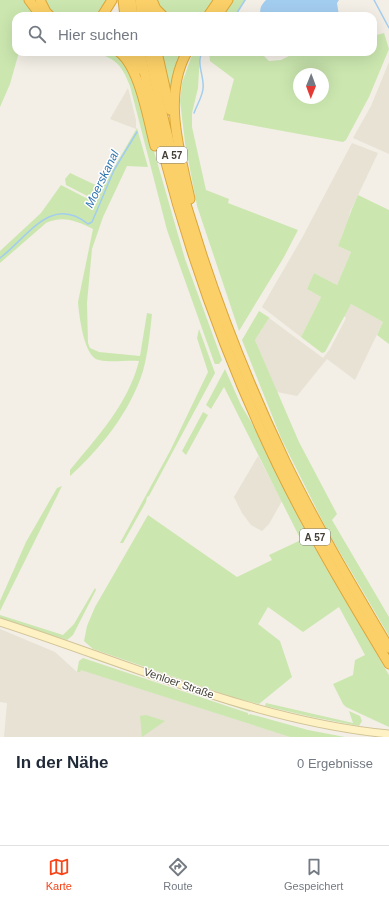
<!DOCTYPE html>
<html lang="de">
<head>
<meta charset="utf-8">
<style>
	body { margin:0; font-family:Helvetica,sans-serif; background:#f6f6f7; color:#1f2937 }
	.compass { position:absolute; left:293px; top:68px; width:36px; height:36px; border-radius:50%; background:#fff; box-shadow:0 4px 16px #0002; rotate:181deg }
	.list { margin:0; padding:0; list-style:none }
	h2 { display:flex; justify-content:space-between; align-items:center; height:52px; margin:0; padding:0 16px; font-size:17px }
	h2 small { font-size:13px; font-weight:400; color:#747a83 }
	.icon { flex:none; width:22px; height:22px; fill:none; stroke:currentColor; stroke-width:2; stroke-linecap:round; stroke-linejoin:round }
	.map { position:relative; flex:none; width:389px; height:737px; overflow:hidden }
	.search { position:absolute; background:#fff; box-shadow:0 4px 16px #0002; left:12px; right:12px; top:12px; height:44px; display:flex; align-items:center; gap:10px; box-sizing:border-box; padding:0 14px; border-radius:12px; color:#747a83; font-size:15px }
	.sheet { height:108px; background:#fff }
	nav { display:flex; justify-content:space-around; align-items:center; box-sizing:border-box; height:56px; border-top:1px solid #e0e1e3; background:#fff; font-size:11px; color:#747a83 }
	nav a { display:grid; justify-items:center; gap:2px }
	nav .on { color:#f74419 }
	.map>svg:first-child { display:block }
</style>
</head>
<body>
<div class="map">
<svg width="389" height="737" viewBox="0 0 389 737">
	<rect width="100%" height="100%" fill="#f3efe6"/>
	<g fill="#e7e2d4">
		<path d="M389 62V154L353 138 371 106Z"/>
		<path d="M128 88 136 120V129L110 119Z"/>
		<path d="M352 143 378 153 350 212 348 220 338 246 351 252 337 285 314 273 307 289 321 297 301 337 262 307 302 238Z"/>
		<path d="M351 304 383 322 355 380 327 359 297 396 277 392 255 340 269 318 323 358 330 349 346 318 344 316Z"/>
		<path d="M258 456 282 501 269 524 262 531 251 525 242 513 234 497Z"/>
		<path d="M0 629 55 652 77 672 81 669 290 737H4L7 703 0 702Z"/>
	</g>
	<g fill="#cbe7af" fill-rule="evenodd">
		<path d="M0 0H24L36 16H16V52H19L10 84 0 107Z"/>
		<path d="M45 0H107L100 12 96 16H57L50 10Z"/>
		<path d="M155 0H215L205 13 200 16H171L160 8Z"/>
		<path d="M232 0H246L234 16H223Z"/>
		<path d="M384 33 389 49 369 97 346 140 343 142 223 120 234 79 210 61 209 52H260L269 61 281 60 297 52H373V36ZM299 74H323V98H299Z"/>
		<path d="M92 52C120 52 119 55 133 78L185 259 222 360 219 364H215L214 362 167 230 130 86C121 63 115 58 92 52Z"/>
		<path d="M161 52H186L172 99Z"/>
		<path d="M193 52H202L200 54 198 88 192 113V127L206 190 229 199 228 203 298 230 284 257 239 331 197 206 185 143 180 101 182 83Z"/>
		<path d="M137 128 148 167 127 166 103 217 92 249 87 303 88 343 90 348 99 352 140 356 147 313 152 314C150 333 148 353 143 371 130 412 101 448 70 476V470C98 436 128 404 139 361 126 360 111 363 99 360 84 358 79 315 78 302L93 229C77 221 63 215 46 223L0 263V251L41 213 61 185 92 201 93 199 66 185 65 179 70 173 102 188Z"/>
		<path d="M358 195 389 210V344L377 335 383 322 351 304 325 352 322 353 301 337 321 297 307 289 314 273 337 285 351 252 338 246C345 229 350 212 358 195Z"/>
		<path d="M259 311 270 318H269L255 340 299 442 337 514 332 520 389 617V636L328 532 281 438 242 340Z"/>
		<path d="M199 329 215 373 149 496 147 497 146 502 123 543H120L170 451 208 372 197 338Z"/>
		<path d="M225 369 241 405 253 425 307 535 389 675V727L346 707 343 704 333 684 353 675 355 660 365 655 339 607 303 632 268 607 258 624 280 641 292 677 259 704 238 699 93 649 84 641 87 626 95 607 148 515 237 577 272 560 269 555 301 540 224 387 211 409 206 405Z"/>
		<path d="M203 412 208 415 186 455 182 451Z"/>
		<path d="M62 486 0 611V601L26 542 57 488Z"/>
		<path d="M95 588 96 590 73 635 67 640 0 619V615L63 635 74 624Z"/>
		<path d="M90 656 250 711V712L90 658Z"/>
		<path d="M83 658 248 713V715L250 714 308 730 345 737H290L81 670 80 672H77L79 661Z"/>
		<path d="M266 703 353 723 349 711 360 716 362 721 359 726 312 717 265 706Z"/>
		<path d="M146 715 165 721 142 737 140 716Z"/>
	</g>
	<path fill="#a3cdef" d="M266 0H339L337 3 339 16H261C259 9 261 5 266 0Z"/>
	<g fill="none" stroke-linecap="round" stroke-linejoin="round">
		<g stroke="#a3cdef" stroke-width="1.5">
			<path d="M374 0 389 28"/>
			<path d="M235 16 245 0"/>
			<path d="M194 113C197 105 202 97 203 89 205 78 195 61 203 52"/>
			<path d="M0 258C28 237 51 194 88 224L92 222 114 170 137 132"/>
		</g>
		<g stroke="#d2c497" stroke-width="9">
			<path id="secondary" d="M0 622C128 663 254 721 389 734"/>
		</g>
		<g stroke="#dba638" stroke-width="11">
			<g id="motorway">
				<path d="M29 0 41 16"/>
				<path d="M40 0 46 12 50 16"/>
				<path d="M123 0 125 16"/>
				<path d="M131 0 133 16"/>
				<path d="M140 0 142 16"/>
				<path d="M148 0 151 16"/>
				<path d="M152 0 156 9 163 16"/>
				<path d="M102 16 112 0"/>
				<path d="M208 16 219 0"/>
				<path d="M217 16 228 0"/>
				<path d="M119 52C140 68 148 120 155 146"/>
				<path d="M132 52 136 71"/>
				<path d="M140 52C169 195 214 334 278 466 311 534 350 599 389 664"/>
				<path d="M149 52C176 193 223 331 285 461 316 525 353 587 389 648"/>
				<path d="M157 52 170 110"/>
				<path d="M187 52C162 96 180 152 190 199"/>
			</g>
		</g>
		<use href="#secondary" stroke="#fef2c5" stroke-width="7"/>
		<use href="#motorway" stroke="#fbd068" stroke-width="9"/>
	</g>
	<g text-anchor="middle" dominant-baseline="central" stroke-width="3" stroke-linejoin="round" paint-order="stroke">
		<g fill="#fff" stroke="#7d7972" stroke-width="1">
			<rect x="157" y="147" width="30" height="16" rx="3"/>
			<rect x="300" y="529" width="30" height="16" rx="3"/>
		</g>
		<g font-size="10" font-weight="bold" fill="#454035">
			<text x="172" y="155">A 57</text>
			<text x="315" y="537">A 57</text>
		</g>
		<g font-size="11" fill="#454035" stroke="#fff">
			<text transform="translate(179 683) rotate(19)">Venloer Straße</text>
		</g>
		<g font-size="12" font-style="italic" fill="#3075b0" stroke="#fff">
			<text transform="translate(102 179) rotate(-64)">Moerskanal</text>
		</g>
	</g>
</svg>
<svg class="compass" viewBox="-18 -18 36 36"><path d="M0-13l5 13h-10z" fill="#e53935"/><path d="M0 13l5-13h-10z" fill="#747a83"/></svg>
<div class="search"><svg class="icon" aria-label="search" viewBox="0 0 24 24"><circle cx="10" cy="10" r="6"/><path d="M15 15l6 6"/></svg>Hier suchen</div>
</div>
<section class="sheet">
<h2>In der Nähe<small>0 Ergebnisse</small></h2>
<ul class="list">
</ul>
</section>
<nav>
<a class="on"><svg class="icon" aria-label="map" viewBox="0 0 24 24"><path d="M3 6l6-2 6 2 6-2v14l-6 2-6-2-6 2zM9 4v14M15 6v14"/></svg>Karte</a>
<a><svg class="icon" aria-label="directions" viewBox="0 0 24 24"><path d="M12 3l9 9-9 9-9-9zM9 14v-3h6M13 9l2 2-2 2"/></svg>Route</a>
<a><svg class="icon" aria-label="saved" viewBox="0 0 24 24"><path d="M7 4h10v16l-5-4-5 4z"/></svg>Gespeichert</a>
</nav>
</body>
</html>
